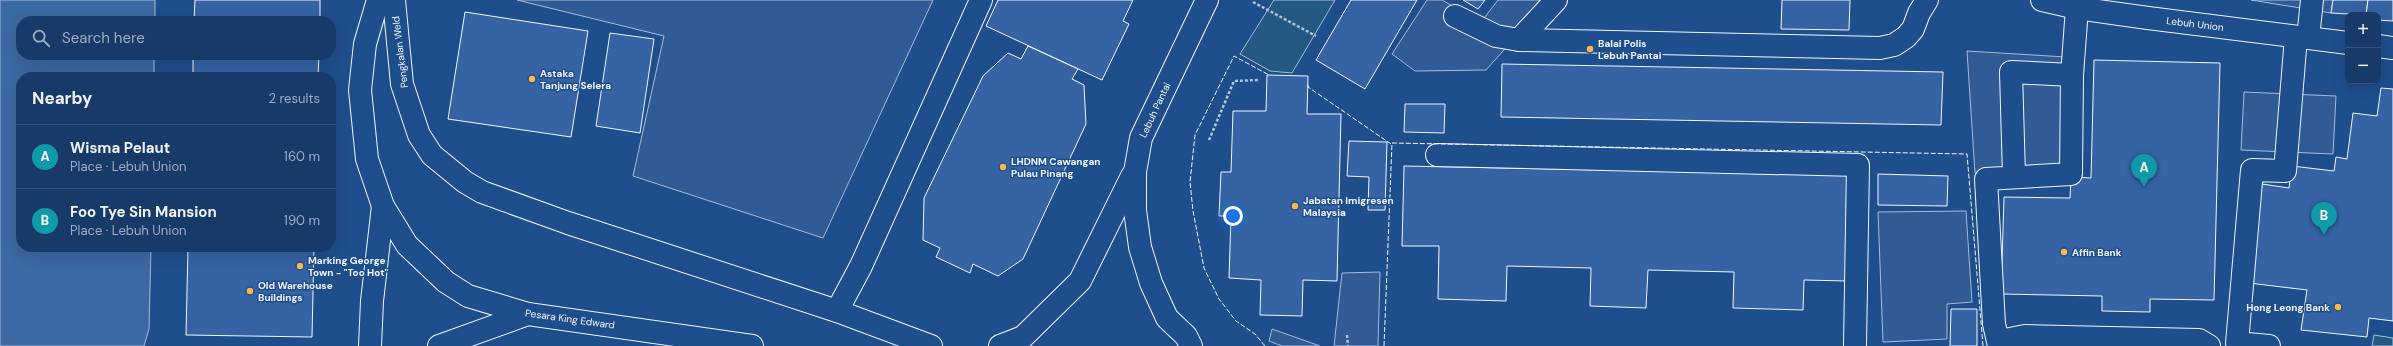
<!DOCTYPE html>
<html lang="en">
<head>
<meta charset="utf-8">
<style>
	body { margin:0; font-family:"DM Sans",sans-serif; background:#20416f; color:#f1f3f6 }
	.controls { position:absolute; right:12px; top:12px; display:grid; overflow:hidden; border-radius:8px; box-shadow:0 4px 16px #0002 }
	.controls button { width:36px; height:36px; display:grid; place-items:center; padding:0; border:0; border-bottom:1px solid #36547d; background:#173a69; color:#f1f3f6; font:20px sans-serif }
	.you { position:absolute; left:1233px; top:216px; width:14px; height:14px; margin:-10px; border:3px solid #fff; border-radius:50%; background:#1a73e8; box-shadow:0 0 0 6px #1a73e833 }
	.badge { display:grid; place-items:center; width:26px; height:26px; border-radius:50%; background:#bca0f2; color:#fff; font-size:13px; font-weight:700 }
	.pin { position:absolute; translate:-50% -33px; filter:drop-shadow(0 1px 2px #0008) }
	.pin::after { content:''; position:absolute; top:21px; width:14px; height:12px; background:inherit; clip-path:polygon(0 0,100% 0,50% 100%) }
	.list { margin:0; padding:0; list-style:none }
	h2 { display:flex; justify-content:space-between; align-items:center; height:52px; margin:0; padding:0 16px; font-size:17px }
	h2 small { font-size:13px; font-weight:400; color:#9eadc0 }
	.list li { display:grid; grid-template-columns:26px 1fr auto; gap:12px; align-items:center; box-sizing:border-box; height:64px; padding:0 16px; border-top:1px solid #36547d }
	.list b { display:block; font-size:15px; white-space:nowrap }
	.list p { margin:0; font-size:13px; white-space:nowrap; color:#9eadc0 }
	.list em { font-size:13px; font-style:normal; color:#9eadc0 }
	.icon { flex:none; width:22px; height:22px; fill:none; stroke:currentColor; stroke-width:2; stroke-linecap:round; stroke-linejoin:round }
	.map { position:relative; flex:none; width:2393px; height:346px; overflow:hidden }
	.search { position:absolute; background:#173a69; box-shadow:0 4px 16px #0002; left:16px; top:16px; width:320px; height:44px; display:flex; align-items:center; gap:10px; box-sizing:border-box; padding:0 14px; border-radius:16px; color:#9eadc0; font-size:15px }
	.panel { position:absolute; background:#173a69; box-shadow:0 4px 16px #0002; left:16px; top:72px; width:320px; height:180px; border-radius:16px }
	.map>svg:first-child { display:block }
</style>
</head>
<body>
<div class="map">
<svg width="2393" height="346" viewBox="0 0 2393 346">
	<rect width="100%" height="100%" fill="#1f4e8c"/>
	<g fill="#245a82" stroke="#a8bbd7">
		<path d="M1274 0H1335L1292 73 1270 71 1240 54Z"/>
		<path d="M2374 335 2393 338V346H2372Z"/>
	</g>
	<g fill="#305b95" stroke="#a8bbd7">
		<path d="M517 0H933L823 238 633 176 664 36Z"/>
		<path d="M1427 0H1442L1481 22 1498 0H1549L1486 70 1415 71 1392 54Z"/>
		<path d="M2251 0H2333L2331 13Z"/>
		<path d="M1967 51 2066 57 2067 167 1975 173Z"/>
		<path d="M2244 92 2336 96 2333 154 2241 150Z"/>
		<path d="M1966 211 1972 302 1947 304V339L1883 342 1878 212Z"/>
		<path d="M1380 272 1378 346H1334L1342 273Z"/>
		<path d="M1272 329 1320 346H1282L1269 341Z"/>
	</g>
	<path fill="#3b69a3" stroke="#a8bbd7" d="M0 0H155V21H21V55H154V77H21V247H151L149 329 144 346H0Z"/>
	<g fill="#3563a3" stroke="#f2f6ff">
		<path d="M195 0H320V21H194Z"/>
		<path d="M998 0H1133L1123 21 1129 24 1102 80 986 26Z"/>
		<path d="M1351 0H1417L1365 89 1316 60Z"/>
		<path d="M1463 0H1485L1478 9Z"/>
		<path d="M1782 0H1850L1849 30 1781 29Z"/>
		<path d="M2333 0H2368L2366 15 2331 13Z"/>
		<path d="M2368 0H2393V21L2378 20V15H2366Z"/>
		<path d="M465 12 588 31 571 137 448 119Z"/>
		<path d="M610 33 654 39 640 133 596 126Z"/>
		<path d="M1028 46 1078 69 1072 79 1084 85 1086 124 1023 259 998 276 973 264 970 273 936 257 940 248 923 240 924 198 983 76 1008 53 1021 59Z"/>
		<path d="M193 55H319L318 77H193Z"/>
		<path d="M2094 60 2220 63 2214 300 2150 299V312L2102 311V296L2001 294 2004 197 2070 198 2071 177 2091 178Z"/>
		<path d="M1502 64 1943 72 1941 125 1501 117Z"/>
		<path d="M1267 75 1308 76 1307 114H1341L1337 281 1303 280 1302 316 1260 315 1261 280 1229 278 1231 216H1219L1221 172H1231L1233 111H1266Z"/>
		<path d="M2381 88 2393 89V321L2369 318 2367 337 2301 330 2307 290 2249 283 2262 184 2289 188 2292 166 2334 171 2336 157 2347 159 2353 113 2377 116Z"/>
		<path d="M1405 104H1445L1444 133 1404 132Z"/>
		<path d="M1349 141 1387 142 1385 210H1368L1369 177 1347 176Z"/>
		<path d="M1404 166 1849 175 1847 281 1804 280 1803 310 1733 308 1734 272 1648 270 1646 308 1590 306 1591 268 1507 266 1506 301 1438 299 1439 246H1402Z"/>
		<path d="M1878 174 1948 176 1947 206 1878 205Z"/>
		<path d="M188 247H314L312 337 186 335Z"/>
		<path d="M1951 309H1977V346H1950Z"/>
	</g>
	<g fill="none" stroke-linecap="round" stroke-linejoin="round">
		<g stroke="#f2f6ff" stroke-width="24">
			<g id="minor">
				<path d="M2042 0 2077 8 2148 18 2348 43"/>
				<path d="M1455 16 1496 36 1519 40 1880 48 1894 45 1906 37 1913 29 1919 13 1927 0"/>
				<path d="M2308 38 2312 0"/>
				<path d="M1519 40 1556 0"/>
				<path d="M2378 46 2393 48"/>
				<path d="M2072 75 2077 8"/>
				<path d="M1437 155 1858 165 1855 346"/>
				<path d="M837 311 861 266 981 0"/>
				<path d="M370 346 372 301 383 206"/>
				<path d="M439 346 528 314"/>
				<path d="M1999 346 1994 324 1986 179 2071 174 2072 75 2011 72 2014 176"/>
				<path d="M1999 346 2005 340 2025 336 2199 340 2209 346"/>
				<path d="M2269 346 2237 343 2252 170 2285 171 2296 37"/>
			</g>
		</g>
		<g stroke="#f2f6ff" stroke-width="24">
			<g id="major">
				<path d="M378 0 365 44 360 90 367 159 383 206 407 245 446 282 468 296 528 314 752 346"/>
				<path d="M394 0 402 84 419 135 432 155 465 182 482 192 568 223 837 311 931 346"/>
				<path d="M1000 346 1023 337 1080 281 1132 176"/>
				<path d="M1191 346 1186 336 1167 318 1151 283 1140 247 1135 210V172L1141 138 1207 0"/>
			</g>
		</g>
		<g stroke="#b3c4dc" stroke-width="2.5" stroke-dasharray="3 2" stroke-linecap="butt">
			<path d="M1253 2 1316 36"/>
			<path d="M1209 140 1234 81 1258 80"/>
			<path d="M1347 335 1348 346"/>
		</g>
		<use href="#minor" stroke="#1f4e8c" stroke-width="22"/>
		<use href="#major" stroke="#1f4e8c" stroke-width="22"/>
		<g stroke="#f2f6ff" stroke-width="1" stroke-dasharray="5 2" stroke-linecap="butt">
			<path d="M1308 85V87L1391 144"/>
			<path d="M1265 346 1255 334 1236 321 1219 299 1204 268 1193 211 1190 182 1195 135 1234 56 1269 75"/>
			<path d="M1384 346 1392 143 1967 154 1983 346"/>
		</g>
	</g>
	<g fill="#ffb74d" stroke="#1f4e8c" stroke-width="1.5">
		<circle cx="1590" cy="49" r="4"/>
		<circle cx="532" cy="79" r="4"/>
		<circle cx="1003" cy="167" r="4"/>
		<circle cx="1295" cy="206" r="4"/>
		<circle cx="2064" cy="252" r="4"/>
		<circle cx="300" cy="266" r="4"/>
		<circle cx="250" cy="291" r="4"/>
		<circle cx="2338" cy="307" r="4"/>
	</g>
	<g text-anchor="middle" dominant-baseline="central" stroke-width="3" stroke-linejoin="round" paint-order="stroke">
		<g font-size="10" fill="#f2f6ff" stroke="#1f4e8c">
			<text transform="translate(2195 24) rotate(7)">Lebuh Union</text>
			<text transform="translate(400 52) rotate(-97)">Pengkalan Weld</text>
			<text transform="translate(1155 110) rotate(-65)">Lebuh Pantai</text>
			<text transform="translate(570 319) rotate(8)">Pesara King Edward</text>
		</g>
		<g font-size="10" font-weight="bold" fill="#f2f6ff" stroke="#1f4e8c" text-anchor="start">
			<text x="1598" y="43">Balai Polis<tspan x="1598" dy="12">Lebuh Pantai</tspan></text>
			<text x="540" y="73">Astaka<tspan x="540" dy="12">Tanjung Selera</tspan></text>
			<text x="1011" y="161">LHDNM Cawangan<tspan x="1011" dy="12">Pulau Pinang</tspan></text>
			<text x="1303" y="200">Jabatan Imigresen<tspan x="1303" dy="12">Malaysia</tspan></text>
			<text x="2072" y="252">Affin Bank</text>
			<text x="308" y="260">Marking George<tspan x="308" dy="12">Town - "Too Hot"</tspan></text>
			<text x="258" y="285">Old Warehouse<tspan x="258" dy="12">Buildings</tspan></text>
			<text x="2330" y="307" text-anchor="end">Hong Leong Bank</text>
		</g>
	</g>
</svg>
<div class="controls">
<button>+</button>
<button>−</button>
</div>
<div class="you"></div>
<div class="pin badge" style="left:2144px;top:187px;background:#0f9aa8">A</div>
<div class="pin badge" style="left:2324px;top:235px;background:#0f9aa8">B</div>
<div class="search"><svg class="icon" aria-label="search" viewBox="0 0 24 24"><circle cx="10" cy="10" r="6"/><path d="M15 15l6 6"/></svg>Search here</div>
<section class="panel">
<h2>Nearby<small>2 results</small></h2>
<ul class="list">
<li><span class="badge" style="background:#0f9aa8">A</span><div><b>Wisma Pelaut</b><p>Place · Lebuh Union</p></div><em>160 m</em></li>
<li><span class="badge" style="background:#0f9aa8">B</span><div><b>Foo Tye Sin Mansion</b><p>Place · Lebuh Union</p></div><em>190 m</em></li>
</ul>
</section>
</div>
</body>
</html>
